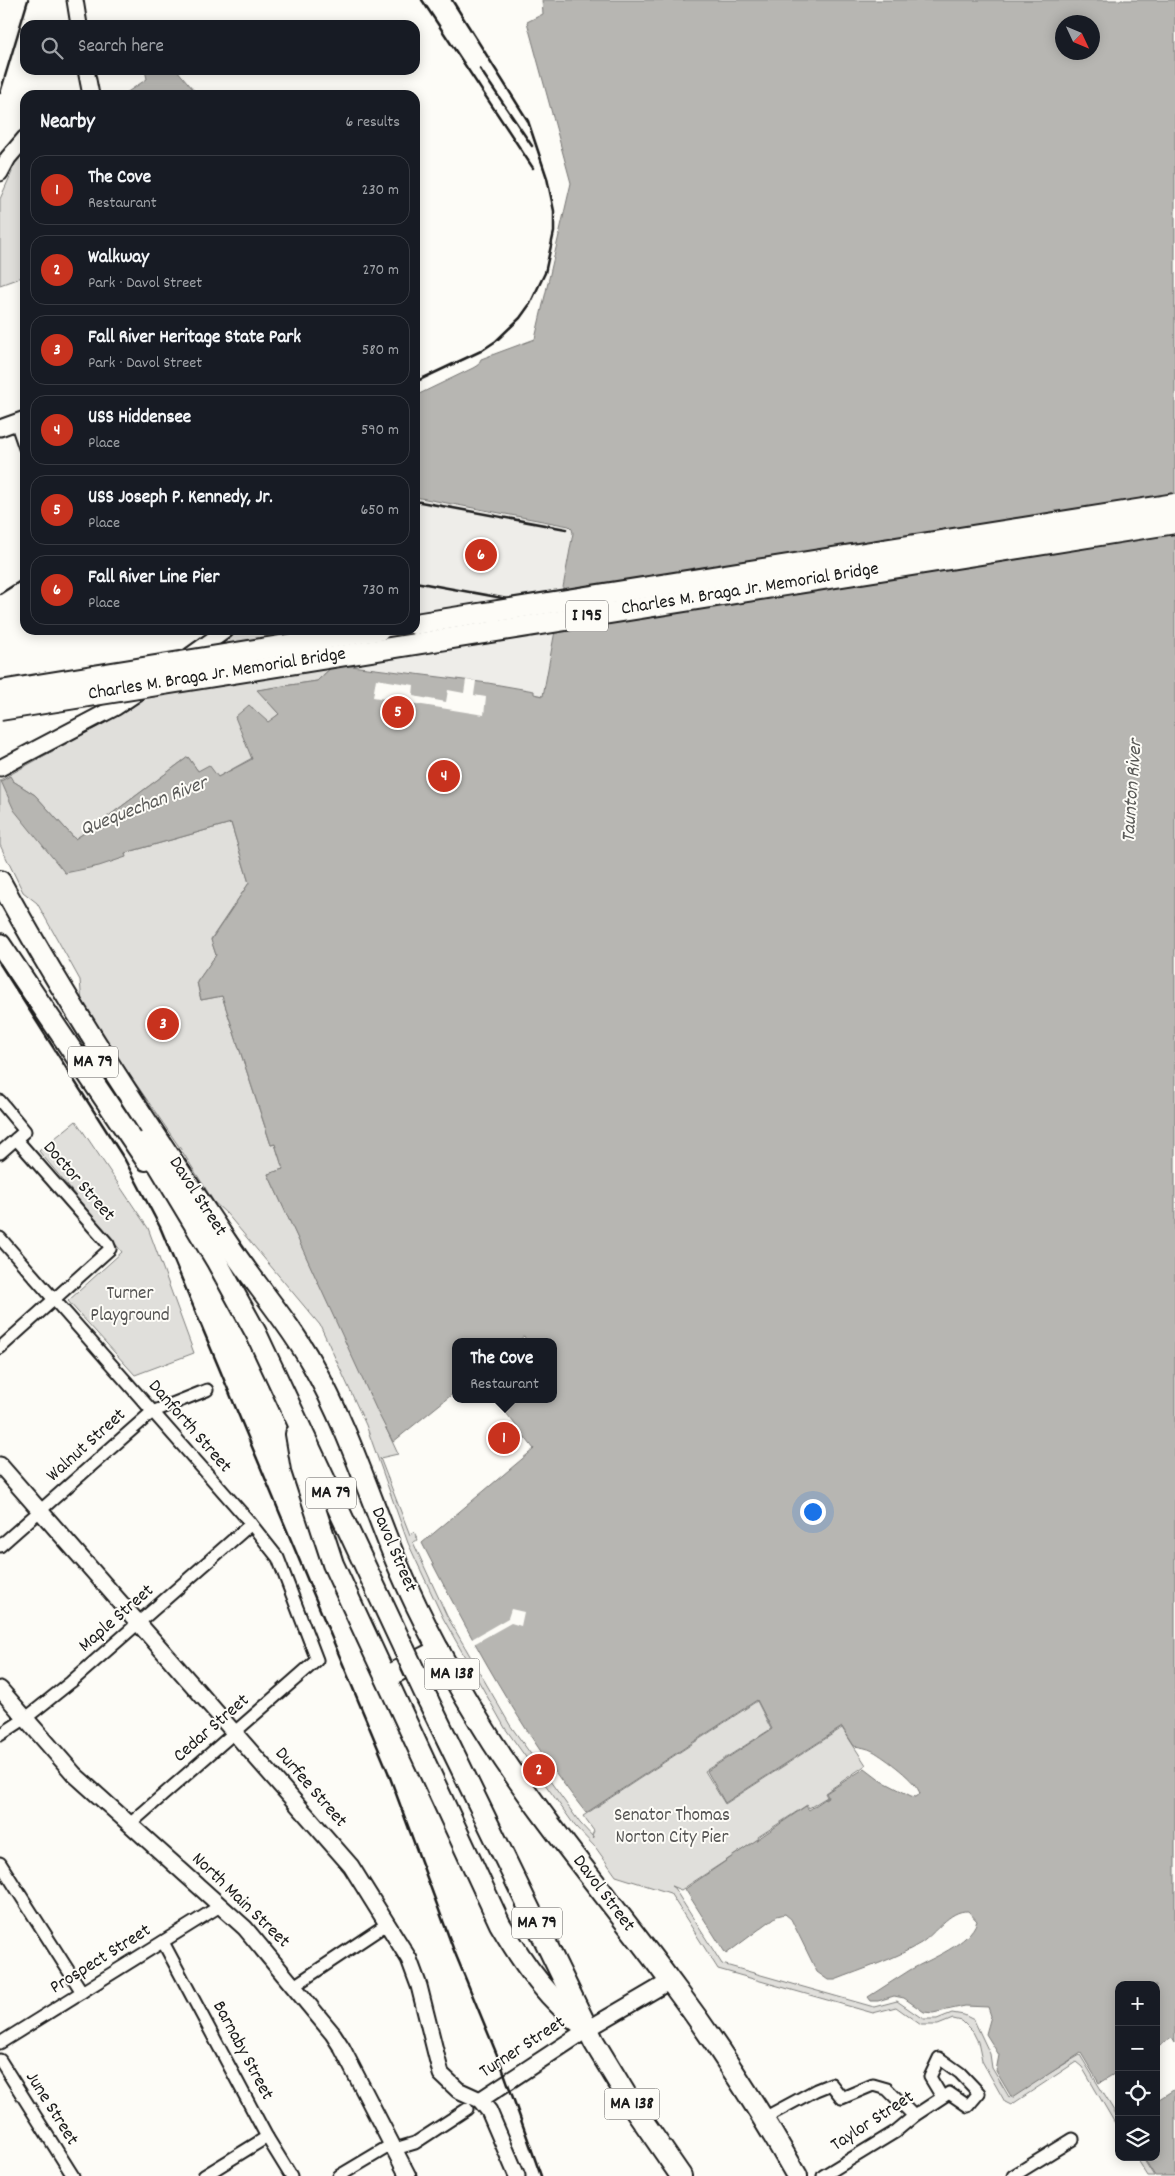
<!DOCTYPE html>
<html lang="en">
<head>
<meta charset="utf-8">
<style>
	body { margin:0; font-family:Dekko,sans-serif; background:#20242c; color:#f1f3f6 }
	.controls { position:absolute; right:15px; bottom:15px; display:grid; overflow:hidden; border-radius:10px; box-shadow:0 2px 12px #0003 }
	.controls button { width:45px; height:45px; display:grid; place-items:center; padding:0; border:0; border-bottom:1px solid #363941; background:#171b24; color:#f1f3f6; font:25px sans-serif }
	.compass { position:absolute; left:1055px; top:15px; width:45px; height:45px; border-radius:50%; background:#171b24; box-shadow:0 2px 12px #0003; rotate:134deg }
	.you { position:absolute; left:812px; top:1511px; width:18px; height:18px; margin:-12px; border:4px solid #fff; border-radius:50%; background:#1a73e8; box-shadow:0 0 0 8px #1a73e833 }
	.badge { display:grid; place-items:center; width:32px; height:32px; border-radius:50%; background:#c8321e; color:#fff; font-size:16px; font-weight:700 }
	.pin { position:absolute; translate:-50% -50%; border:2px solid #fff; box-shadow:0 1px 5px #0006 }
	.popup { position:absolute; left:452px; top:1338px; width:105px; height:65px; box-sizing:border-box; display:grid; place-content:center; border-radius:10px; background:#171b24; filter:drop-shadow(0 1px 4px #0005); font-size:16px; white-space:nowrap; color:#9ea1a6 }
	.popup b { font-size:19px; color:#f1f3f6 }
	.popup::after { content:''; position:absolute; left:50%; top:100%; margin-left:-10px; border:10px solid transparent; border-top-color:#171b24 }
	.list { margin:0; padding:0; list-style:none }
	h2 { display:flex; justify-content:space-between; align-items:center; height:65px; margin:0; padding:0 20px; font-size:21px }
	h2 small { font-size:16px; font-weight:400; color:#9ea1a6 }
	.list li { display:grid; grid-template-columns:32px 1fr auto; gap:15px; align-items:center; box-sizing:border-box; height:70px; margin:0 10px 10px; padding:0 10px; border:1px solid #363941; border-radius:15px }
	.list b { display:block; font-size:19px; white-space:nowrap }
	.list p { margin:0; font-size:16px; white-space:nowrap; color:#9ea1a6 }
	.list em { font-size:16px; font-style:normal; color:#9ea1a6 }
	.icon { flex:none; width:28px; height:28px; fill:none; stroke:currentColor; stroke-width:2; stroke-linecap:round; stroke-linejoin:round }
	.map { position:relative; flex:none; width:1175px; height:2176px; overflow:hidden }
	.search { position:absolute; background:#171b24; box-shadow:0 2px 12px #0003; left:20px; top:20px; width:400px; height:55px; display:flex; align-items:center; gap:12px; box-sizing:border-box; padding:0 18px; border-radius:15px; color:#9ea1a6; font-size:19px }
	.panel { position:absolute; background:#171b24; box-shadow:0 2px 12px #0003; left:20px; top:90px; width:400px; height:545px; border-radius:15px }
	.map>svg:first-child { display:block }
</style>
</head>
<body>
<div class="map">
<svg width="1175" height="2176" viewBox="0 0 1175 2176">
	<rect width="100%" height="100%" fill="#fdfcf7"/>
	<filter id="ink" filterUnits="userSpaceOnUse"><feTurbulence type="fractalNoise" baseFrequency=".02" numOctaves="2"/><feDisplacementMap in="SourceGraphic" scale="10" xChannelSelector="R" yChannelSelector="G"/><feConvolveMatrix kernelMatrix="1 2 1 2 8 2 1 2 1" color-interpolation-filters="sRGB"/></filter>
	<g filter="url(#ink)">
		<path fill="#eeede9" d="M415 497 569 526 573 530 543 696 534 694V691L488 683 335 664 272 635 271 630H415Z"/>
		<g fill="#e0dfdb" stroke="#7e7e7c">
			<path d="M25 148V276L0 285V199L12 172 10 169Z"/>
			<path d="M238 630H271L273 635 335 664 317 681 258 690 279 714 268 723 252 758 218 777 198 771 188 757 98 824 75 839 35 795 13 781 65 873 125 853 231 823 249 883 211 939 216 955 197 982 201 1000 222 996 271 1145 275 1144 283 1169 268 1174 398 1454 380 1458 410 1535 414 1532 418 1540 413 1542 447 1616 510 1725 580 1823 594 1838 592 1835 594 1831 583 1816 757 1701 771 1729 705 1771 725 1804 842 1728 866 1765 825 1793 827 1797 809 1808 807 1805 758 1837 759 1839 681 1890 671 1886 674 1888 722 1964 874 2007 897 2001 923 2019H937L952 2013 964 2015 974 2020 990 2054 992 2068 1009 2097 1080 2055 1119 2119V2130L1082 2067 1076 2062 1011 2105 1005 2102 982 2061 978 2042 973 2032 962 2021 953 2019 938 2025H921L896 2007 873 2013 718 1969 670 1893 616 1876 596 1848 575 1826 505 1728 443 1618 408 1543 366 1425 320 1325 227 1214 214 1202 180 1148 88 1014 82 1003 80 980 37 903 23 892 0 845V780L128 710Z"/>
			<path d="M76 1121 148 1228 194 1353 135 1375 68 1301 122 1252 39 1151Z"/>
			<path d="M1136 2157H1142L1154 2176H1148Z"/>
		</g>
		<g fill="#b7b6b2" stroke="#797876" fill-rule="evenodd">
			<path d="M542 0H1175V2043L1172 2038 1156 2047V1985H1119V2071L1099 2083 1081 2053 1012 2098 996 2071 999 2055 986 2034 991 2016 988 2007 965 2006 933 2013 924 2012 904 1998 894 1996 878 2001H871L868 1997C882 1988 896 1979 910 1970 930 1959 970 1944 977 1921L968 1911C949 1910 936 1933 921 1943 895 1959 863 1969 835 1980H828L817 1972 791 1919 785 1914 777 1916 726 1954 685 1889 806 1806 809 1810 828 1797 826 1793 865 1768 882 1781 911 1796 916 1797 920 1794C917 1781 885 1758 873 1751 867 1748 861 1747 854 1746L842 1727 725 1803 707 1771 772 1729 757 1700 586 1813C520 1730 470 1637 422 1543L534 1449 497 1401 499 1399H553V1342H527L524 1336 517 1342H455V1392L393 1442 378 1413 268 1174 283 1169 275 1144 271 1145 222 996 201 1000 197 982 216 955 211 940 249 883 231 823 125 853 126 857 99 866 65 873 14 810 1 781 10 776 13 781 35 795 75 839 98 824 188 757 198 771 209 765 218 777 252 759 235 717 249 705 268 722 279 714 257 690 317 681 335 664 488 683 534 691V694L543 696 573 533 572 529 569 526 415 497V396L473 368 478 365 481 359 535 339 571 183 527 22 543 14ZM1062 22H1092V52H1062Z"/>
			<path d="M145 70H177L198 95H123L147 79Z"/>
			<path d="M1175 2089V2176H1155L1143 2157H1156V2101Z"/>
		</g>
		<g fill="#fdfcf7">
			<path d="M376 679 414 685 413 696 446 702 448 690 464 693 466 680 476 681 474 695 486 697 484 715 373 697Z"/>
			<path d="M511 1609 524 1612 521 1626 511 1623 472 1645 470 1640 508 1618Z"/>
		</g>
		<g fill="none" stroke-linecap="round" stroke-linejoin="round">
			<g stroke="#1c1c1c" stroke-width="15">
				<g id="street">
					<path d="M16 422 25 448"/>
					<path d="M0 1101 25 1131 0 1153"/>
					<path d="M0 1238 248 1520 278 1558 317 1660 130 1824"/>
					<path d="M0 1348 110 1249 108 1244 16 1139"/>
					<path d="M0 1546 152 1412 207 1390"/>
					<path d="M0 1735 26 1718 71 1682 251 1524"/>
					<path d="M0 1863 82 1992"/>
					<path d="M163 1942 267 2137 291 2176"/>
					<path d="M294 1986 387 1924"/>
					<path d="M0 2043 220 1906"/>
					<path d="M0 2060 73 2176"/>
					<path d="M764 2118 816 2090 831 2084 842 2098 873 2085 887 2089 914 2116"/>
					<path d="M204 2176 267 2137"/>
					<path d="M339 2176 386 2148 395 2149 415 2143 467 2109"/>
					<path d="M823 2176 895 2132 914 2116 949 2093 968 2106 979 2093 960 2073 939 2058 930 2077 942 2097"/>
					<path d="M1013 2176 1073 2139"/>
				</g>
			</g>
			<g stroke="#1c1c1c" stroke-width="19">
				<g id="secondary">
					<path d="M75 0 79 25"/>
					<path d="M86 70 91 95"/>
					<path d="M0 173 8 158 25 138"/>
					<path d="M0 428 25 419"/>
					<path d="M184 660 226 630"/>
					<path d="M0 768 116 707 143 689"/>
					<path d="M0 1465 351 1866 409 1959 419 1986 441 2074 458 2090 480 2100 489 2111 517 2176"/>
					<path d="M0 1689 74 1774 245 1928 333 2034 342 2048 408 2176"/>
					<path d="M480 2100 588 2029 670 1981"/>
				</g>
			</g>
			<g stroke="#1c1c1c" stroke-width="24">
				<g id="highway">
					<path d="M0 881C67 1004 146 1122 224 1238 252 1281 287 1319 312 1364 347 1425 369 1495 396 1561 423 1624 456 1685 493 1743 549 1829 616 1907 676 1989 721 2049 760 2111 797 2176"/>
					<path d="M0 944 146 1160"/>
					<path d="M145 1142 216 1260 256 1333 404 1649"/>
					<path d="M296 1434 302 1469 333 1564 500 1924C524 1965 549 2001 588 2029"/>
					<path d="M386 1677 439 1650"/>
					<path d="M428 1700 594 2042 634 2108 681 2176"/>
				</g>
			</g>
			<use href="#street" stroke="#fdfcf7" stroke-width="11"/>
			<use href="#secondary" stroke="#fdfcf7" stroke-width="15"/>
			<use href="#highway" stroke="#fdfcf7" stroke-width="20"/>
			<g stroke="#1c1c1c" stroke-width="2.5">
				<path d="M422 0 533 168"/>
				<path d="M480 69 532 146"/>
				<path d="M0 93 28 0"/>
				<path d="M415 382 481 351 496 341 520 318 530 304 545 273 554 232V211L547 178 528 121 452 0"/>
				<path d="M415 501 566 529"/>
				<path d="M415 582 535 604"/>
				<path d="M0 594 25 578"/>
				<path d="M0 964 125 1160 160 1227 388 1772 453 1948 502 2067 541 2176"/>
			</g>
			<g stroke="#1c1c1c" stroke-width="24" stroke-linecap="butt">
				<g id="highway-bridge">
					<path d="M415 624 1175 504"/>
					<path d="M0 691 380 630"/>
					<path d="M0 710 1175 523"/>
					<path d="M404 1649 428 1700"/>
				</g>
			</g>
			<use href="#highway-bridge" stroke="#fdfcf7" stroke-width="20"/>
		</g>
	</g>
	<g text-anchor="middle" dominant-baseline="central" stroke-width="4" stroke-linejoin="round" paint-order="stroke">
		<g fill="#fdfcf7" stroke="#605f5e" stroke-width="1">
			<rect x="566" y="600.5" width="42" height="31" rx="4"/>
			<rect x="68" y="1046.5" width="50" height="31" rx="4"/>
			<rect x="306" y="1477.5" width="50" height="31" rx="4"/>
			<rect x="424.5" y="1658.5" width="55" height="31" rx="4"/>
			<rect x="512" y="1907.5" width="50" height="31" rx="4"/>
			<rect x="604.5" y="2088.5" width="55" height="31" rx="4"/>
		</g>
		<g font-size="18" font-weight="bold" fill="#1c1c1c">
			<text x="587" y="616">I 195</text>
			<text x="93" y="1062">MA 79</text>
			<text x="331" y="1493">MA 79</text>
			<text x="452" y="1674">MA 138</text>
			<text x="537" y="1923">MA 79</text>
			<text x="632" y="2104">MA 138</text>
		</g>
		<g font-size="19" fill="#1c1c1c" stroke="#fdfcf7">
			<text transform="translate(750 590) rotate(-9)">Charles M. Braga Jr. Memorial Bridge</text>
			<text transform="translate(217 675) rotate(-9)">Charles M. Braga Jr. Memorial Bridge</text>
			<text transform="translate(78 1182) rotate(49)">Doctor Street</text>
			<text transform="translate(197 1197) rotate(57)">Davol Street</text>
			<text transform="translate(189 1427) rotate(49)">Danforth Street</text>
			<text transform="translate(87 1446) rotate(-42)">Walnut Street</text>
			<text transform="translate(393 1550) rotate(67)">Davol Street</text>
			<text transform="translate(117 1619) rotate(-41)">Maple Street</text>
			<text transform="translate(212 1729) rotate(-41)">Cedar Street</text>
			<text transform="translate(310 1788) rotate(49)">Durfee Street</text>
			<text transform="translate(603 1894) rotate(53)">Davol Street</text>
			<text transform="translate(240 1901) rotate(44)">North Main Street</text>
			<text transform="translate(101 1960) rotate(-32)">Prospect Street</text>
			<text transform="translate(523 2048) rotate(-33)">Turner Street</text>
			<text transform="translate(242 2051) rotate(62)">Barnaby Street</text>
			<text transform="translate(51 2109) rotate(58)">June Street</text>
			<text transform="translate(873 2122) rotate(-33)">Taylor Street</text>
		</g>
		<g font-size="19" fill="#575655" stroke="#fdfcf7">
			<text x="130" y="1294">Turner<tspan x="130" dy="22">Playground</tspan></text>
			<text x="672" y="1816">Senator Thomas<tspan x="672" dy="22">Norton City Pier</tspan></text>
		</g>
		<g font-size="20" font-style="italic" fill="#5a5a58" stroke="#fdfcf7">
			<text transform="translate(1133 791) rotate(-86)">Taunton River</text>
			<text transform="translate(144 807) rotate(-21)">Quequechan River</text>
		</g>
	</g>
</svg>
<div class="controls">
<button>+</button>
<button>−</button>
<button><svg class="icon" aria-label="locate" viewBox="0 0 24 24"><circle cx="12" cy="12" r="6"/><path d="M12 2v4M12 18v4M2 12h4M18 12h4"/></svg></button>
<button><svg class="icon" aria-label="layers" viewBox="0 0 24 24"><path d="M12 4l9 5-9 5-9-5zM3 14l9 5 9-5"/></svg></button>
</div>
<svg class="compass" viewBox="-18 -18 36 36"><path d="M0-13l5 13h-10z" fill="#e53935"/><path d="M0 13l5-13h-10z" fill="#9ea1a6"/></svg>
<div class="you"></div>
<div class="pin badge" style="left:504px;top:1438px">1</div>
<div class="popup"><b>The Cove</b>Restaurant</div>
<div class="pin badge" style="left:539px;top:1770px">2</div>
<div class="pin badge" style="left:163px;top:1024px">3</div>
<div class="pin badge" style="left:444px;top:776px">4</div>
<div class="pin badge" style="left:398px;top:712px">5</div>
<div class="pin badge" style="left:481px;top:555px">6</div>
<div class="search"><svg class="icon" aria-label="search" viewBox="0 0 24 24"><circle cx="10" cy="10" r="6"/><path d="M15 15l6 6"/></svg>Search here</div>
<section class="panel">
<h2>Nearby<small>6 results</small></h2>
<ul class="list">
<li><span class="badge">1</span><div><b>The Cove</b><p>Restaurant</p></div><em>230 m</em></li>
<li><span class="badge">2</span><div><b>Walkway</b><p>Park · Davol Street</p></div><em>270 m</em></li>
<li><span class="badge">3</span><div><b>Fall River Heritage State Park</b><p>Park · Davol Street</p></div><em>580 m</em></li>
<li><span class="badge">4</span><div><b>USS Hiddensee</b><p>Place</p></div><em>590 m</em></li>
<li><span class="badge">5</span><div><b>USS Joseph P. Kennedy, Jr.</b><p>Place</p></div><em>650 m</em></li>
<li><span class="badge">6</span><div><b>Fall River Line Pier</b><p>Place</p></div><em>730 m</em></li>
</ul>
</section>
</div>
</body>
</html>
